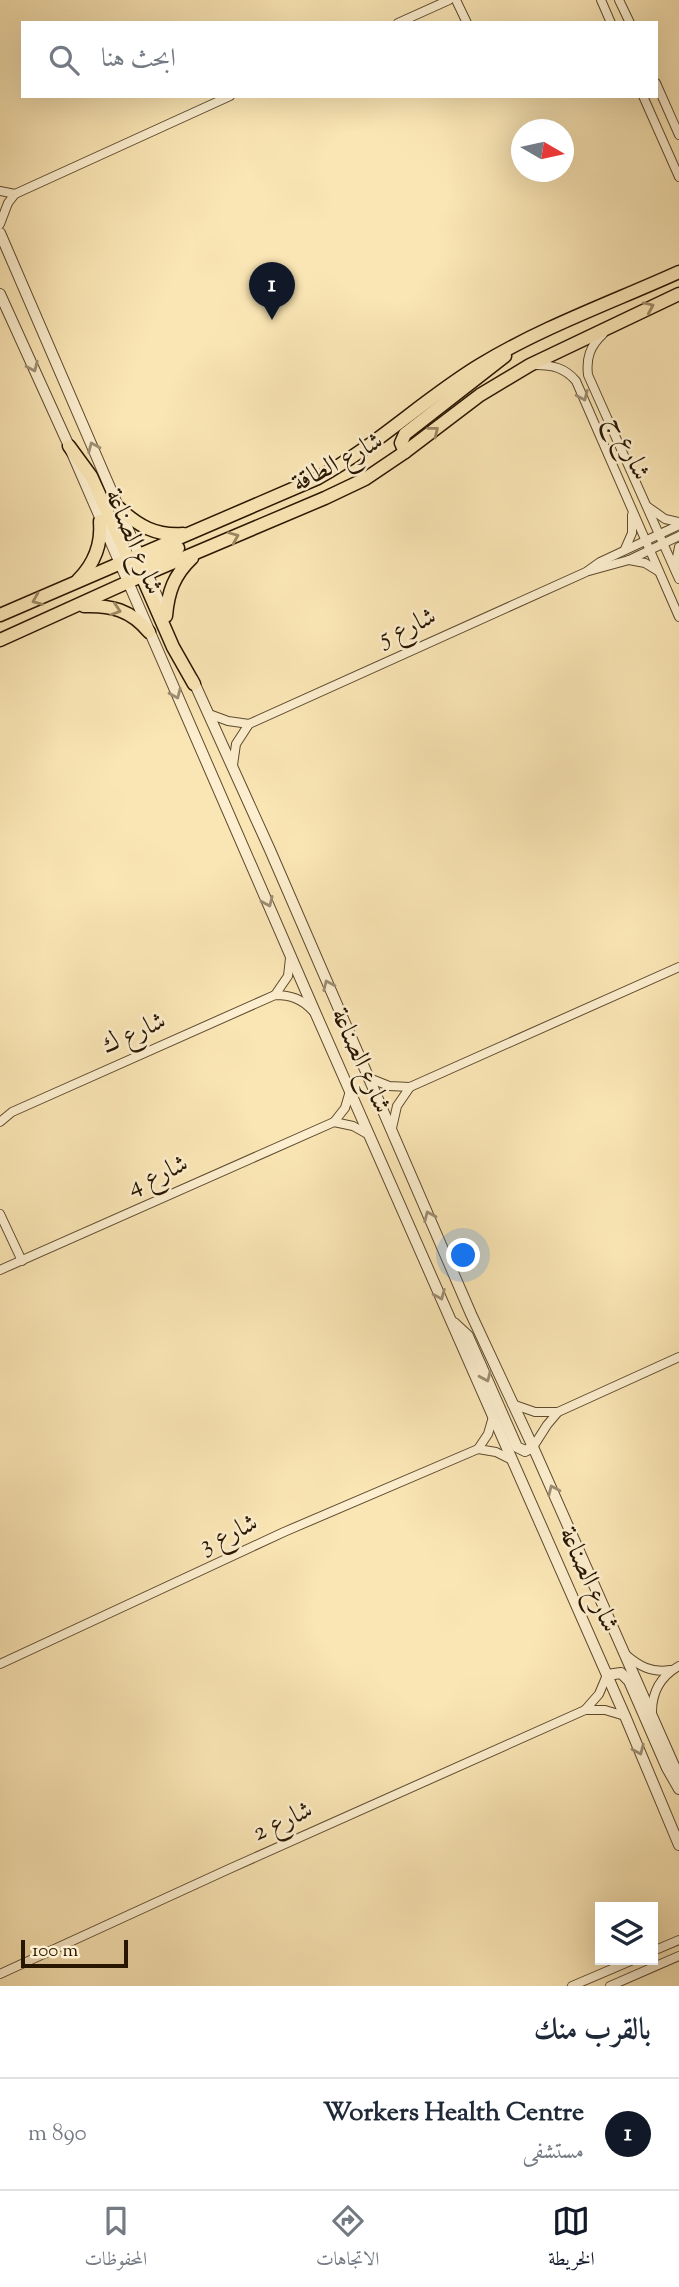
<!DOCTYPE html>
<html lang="ar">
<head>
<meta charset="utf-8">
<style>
	body { margin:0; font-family:"Sorts Mill Goudy",Amiri,serif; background:#f6f6f7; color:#1f2937; direction:rtl }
	.controls { position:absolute; right:21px; bottom:21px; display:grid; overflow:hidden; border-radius:0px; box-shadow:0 7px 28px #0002 }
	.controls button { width:63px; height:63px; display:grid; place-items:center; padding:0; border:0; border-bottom:2px solid #e0e1e3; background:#fff; color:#1f2937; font:35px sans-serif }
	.compass { position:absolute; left:511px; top:119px; width:63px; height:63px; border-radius:50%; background:#fff; box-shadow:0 7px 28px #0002; rotate:99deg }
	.scale { position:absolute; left:21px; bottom:18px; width:107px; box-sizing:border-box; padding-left:7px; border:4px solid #291601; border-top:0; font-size:19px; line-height:24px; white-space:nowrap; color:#291601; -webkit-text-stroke:5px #fceece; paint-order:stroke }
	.you { position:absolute; left:464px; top:1256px; width:24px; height:24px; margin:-18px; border:5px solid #fff; border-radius:50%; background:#1a73e8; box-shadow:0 0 0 10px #1a73e833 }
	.badge { display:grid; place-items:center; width:46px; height:46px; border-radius:50%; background:#111827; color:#fff; font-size:23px; font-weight:700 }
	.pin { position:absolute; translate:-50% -58px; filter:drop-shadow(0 2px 4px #0008) }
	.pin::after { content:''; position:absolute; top:37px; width:24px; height:21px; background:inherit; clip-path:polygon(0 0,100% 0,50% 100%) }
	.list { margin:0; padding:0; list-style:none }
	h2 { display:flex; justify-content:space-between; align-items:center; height:91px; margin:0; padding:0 28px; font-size:30px }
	h2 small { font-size:23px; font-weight:400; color:#747a83 }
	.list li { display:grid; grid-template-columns:46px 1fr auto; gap:21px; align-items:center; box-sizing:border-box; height:112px; padding:0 28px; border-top:2px solid #e0e1e3 }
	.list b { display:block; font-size:26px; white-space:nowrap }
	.list p { margin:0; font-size:23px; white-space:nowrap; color:#747a83 }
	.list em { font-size:23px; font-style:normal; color:#747a83 }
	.icon { flex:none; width:38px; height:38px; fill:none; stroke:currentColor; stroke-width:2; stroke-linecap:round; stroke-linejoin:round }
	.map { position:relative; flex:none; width:679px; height:1986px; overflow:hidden; direction:ltr }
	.search { position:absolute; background:#fff; box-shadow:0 7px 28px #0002; left:21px; right:21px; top:21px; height:77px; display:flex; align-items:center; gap:18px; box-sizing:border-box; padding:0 24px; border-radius:0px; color:#747a83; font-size:26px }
	.sheet { height:203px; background:#fff }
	nav { display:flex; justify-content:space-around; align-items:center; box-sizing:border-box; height:98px; border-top:2px solid #e0e1e3; background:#fff; font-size:19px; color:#747a83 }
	nav a { display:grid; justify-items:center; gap:4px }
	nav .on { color:#111827 }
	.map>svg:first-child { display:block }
</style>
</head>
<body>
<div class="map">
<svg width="679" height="1986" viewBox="0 0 679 1986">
	<rect width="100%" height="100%" fill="#fae5b4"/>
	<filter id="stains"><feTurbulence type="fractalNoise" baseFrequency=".00286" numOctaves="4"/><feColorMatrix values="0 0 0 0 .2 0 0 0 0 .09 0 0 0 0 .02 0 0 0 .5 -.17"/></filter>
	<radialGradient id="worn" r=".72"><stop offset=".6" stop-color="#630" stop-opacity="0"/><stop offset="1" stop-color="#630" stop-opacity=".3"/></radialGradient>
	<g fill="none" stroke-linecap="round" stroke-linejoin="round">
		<g stroke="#5d4a2e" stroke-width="10">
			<g id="minor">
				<path d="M456 0 467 23"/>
				<path d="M601 0 611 23"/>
				<path d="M619 0 630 23"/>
				<path d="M398 23 449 0"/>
				<path d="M656 83 679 135"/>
				<path d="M643 96 679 177"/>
				<path d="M0 191 15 194"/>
				<path d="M0 224 8 203 15 194 230 96"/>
				<path d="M603 334C590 346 586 358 588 375L679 579"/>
				<path d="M536 365C553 365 565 368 576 381L679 617"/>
				<path d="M648 507 665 519 679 522"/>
				<path d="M625 549 632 533V515"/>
				<path d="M629 560 645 563 658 571"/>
				<path d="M675 567 679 547"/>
				<path d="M589 571 629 560 679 536"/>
				<path d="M209 714 228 721 249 724"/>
				<path d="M233 765 236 744 249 724 586 572 600 562 679 525"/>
				<path d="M275 995 288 976 290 958"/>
				<path d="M369 1078 389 1086 410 1087 679 967"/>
				<path d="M0 1122 12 1112 275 995C291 995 302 999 313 1011"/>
				<path d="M334 1122 353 1126 369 1135"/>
				<path d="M392 1128 397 1106 410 1087"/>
				<path d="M0 1214 22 1261"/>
				<path d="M0 1270 334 1122 345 1108 350 1091"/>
				<path d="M512 1404 535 1412H558L679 1357"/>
				<path d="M533 1447 547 1425 558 1412"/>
				<path d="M478 1449 496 1452 512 1460"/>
				<path d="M625 1654C639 1666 651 1673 670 1670"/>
				<path d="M0 1664 284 1532 478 1449 488 1434 493 1417"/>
				<path d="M585 1710 599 1694 607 1675"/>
				<path d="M652 1712C652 1691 661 1676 679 1666"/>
				<path d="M653 1951 679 1940"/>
				<path d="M0 1974 229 1869 585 1710H605L625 1716"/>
				<path d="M572 1986 633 1960"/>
				<path d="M610 1986 679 1956"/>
			</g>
		</g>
		<g stroke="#5d4a2e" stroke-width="12">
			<g id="tertiary">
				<path d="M0 233 165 615"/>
				<path d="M0 294 69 446 315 1012 625 1716 679 1845"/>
				<path d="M193 680 270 850 471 1314 533 1447 679 1777"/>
				<path d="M454 1323 468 1336 517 1447 525 1451 533 1447"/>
				<path d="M607 1675 621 1673 629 1681 667 1768 679 1789"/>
			</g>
		</g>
		<g stroke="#291601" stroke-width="15">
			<g id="primary">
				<path d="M69 446 91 476 129 560 137 569 148 573"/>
				<path d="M405 452 401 443 405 434 505 356"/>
				<path d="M119 508C138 526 156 536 183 534"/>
				<path d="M136 571 142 576 173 647 194 684"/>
				<path d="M134 574 144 564 178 548"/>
				<path d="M78 580C95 563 102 544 100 521"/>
				<path d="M84 606C111 605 131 610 149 632"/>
				<path d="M0 615 318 478C376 446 424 399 480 365 540 328 615 301 679 272"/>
				<path d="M166 616C168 592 174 575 192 558"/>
				<path d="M0 640 148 573 325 498 365 479 405 452 480 395 530 365 679 294"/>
			</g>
		</g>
		<use href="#minor" stroke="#fceece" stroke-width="8"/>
		<use href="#tertiary" stroke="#fceece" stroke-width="10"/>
		<use href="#primary" stroke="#fae5b4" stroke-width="12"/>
	</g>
	<defs><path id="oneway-chevron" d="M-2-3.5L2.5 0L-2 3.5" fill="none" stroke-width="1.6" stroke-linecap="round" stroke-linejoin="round" transform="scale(1.75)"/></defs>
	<g stroke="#9c8863">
		<use href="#oneway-chevron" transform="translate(649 307) rotate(-24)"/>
		<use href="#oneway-chevron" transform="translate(434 431) rotate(-38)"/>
		<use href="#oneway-chevron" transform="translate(234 537) rotate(-23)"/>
		<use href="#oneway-chevron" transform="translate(37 600) rotate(158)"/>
		<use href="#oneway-chevron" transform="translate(116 610) rotate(18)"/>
	</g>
	<g stroke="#9d8d72">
		<use href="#oneway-chevron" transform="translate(33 367) rotate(66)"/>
		<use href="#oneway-chevron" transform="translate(583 396) rotate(67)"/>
		<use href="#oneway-chevron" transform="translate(93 447) rotate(-113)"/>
		<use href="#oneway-chevron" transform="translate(176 694) rotate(66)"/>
		<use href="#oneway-chevron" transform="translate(268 902) rotate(66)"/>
		<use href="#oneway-chevron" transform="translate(328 985) rotate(-114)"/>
		<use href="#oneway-chevron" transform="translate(429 1216) rotate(-113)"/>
		<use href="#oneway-chevron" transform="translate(440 1295) rotate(67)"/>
		<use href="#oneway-chevron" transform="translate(486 1377) rotate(66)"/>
		<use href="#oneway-chevron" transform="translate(553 1490) rotate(-114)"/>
		<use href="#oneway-chevron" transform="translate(639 1750) rotate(67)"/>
	</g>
	<g text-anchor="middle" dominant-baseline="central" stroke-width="5" stroke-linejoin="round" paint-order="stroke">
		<g font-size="26" fill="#291601" stroke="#fceece">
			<text transform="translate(628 448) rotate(66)">شارع ج</text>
			<text transform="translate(338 463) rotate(-28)">شارع الطاقة</text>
			<text transform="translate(133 542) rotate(67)">شارع الصناعة</text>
			<text transform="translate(408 628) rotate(-24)">شارع 5</text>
			<text transform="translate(134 1034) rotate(-24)">شارع ك</text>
			<text transform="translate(360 1061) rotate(66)">شارع الصناعة</text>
			<text transform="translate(158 1176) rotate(-24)">شارع 4</text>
			<text transform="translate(229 1535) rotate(-25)">شارع 3</text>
			<text transform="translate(588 1580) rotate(66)">شارع الصناعة</text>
			<text transform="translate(283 1822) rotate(-24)">شارع 2</text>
		</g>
	</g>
	<rect width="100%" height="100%" filter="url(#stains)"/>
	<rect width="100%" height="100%" fill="url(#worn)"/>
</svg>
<div class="controls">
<button><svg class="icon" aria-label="layers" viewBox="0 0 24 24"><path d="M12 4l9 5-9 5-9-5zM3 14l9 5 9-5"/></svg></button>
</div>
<svg class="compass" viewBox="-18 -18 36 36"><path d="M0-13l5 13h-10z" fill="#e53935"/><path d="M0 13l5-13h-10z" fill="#747a83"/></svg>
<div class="scale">100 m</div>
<div class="you"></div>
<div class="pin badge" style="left:272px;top:320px">1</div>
<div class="search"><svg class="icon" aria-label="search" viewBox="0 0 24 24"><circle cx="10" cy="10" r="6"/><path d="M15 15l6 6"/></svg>ابحث هنا</div>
</div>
<section class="sheet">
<h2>بالقرب منك<small></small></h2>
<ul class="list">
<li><span class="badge">1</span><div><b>Workers Health Centre</b><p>مستشفى</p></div><em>890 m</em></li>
</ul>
</section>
<nav>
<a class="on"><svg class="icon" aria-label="map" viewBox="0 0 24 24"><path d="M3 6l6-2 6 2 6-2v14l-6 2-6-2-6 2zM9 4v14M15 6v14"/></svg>الخريطة</a>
<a><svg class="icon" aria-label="directions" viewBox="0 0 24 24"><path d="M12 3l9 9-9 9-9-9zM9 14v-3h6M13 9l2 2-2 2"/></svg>الاتجاهات</a>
<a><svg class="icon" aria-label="saved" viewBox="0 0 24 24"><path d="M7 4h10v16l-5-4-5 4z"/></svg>المحفوظات</a>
</nav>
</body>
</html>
